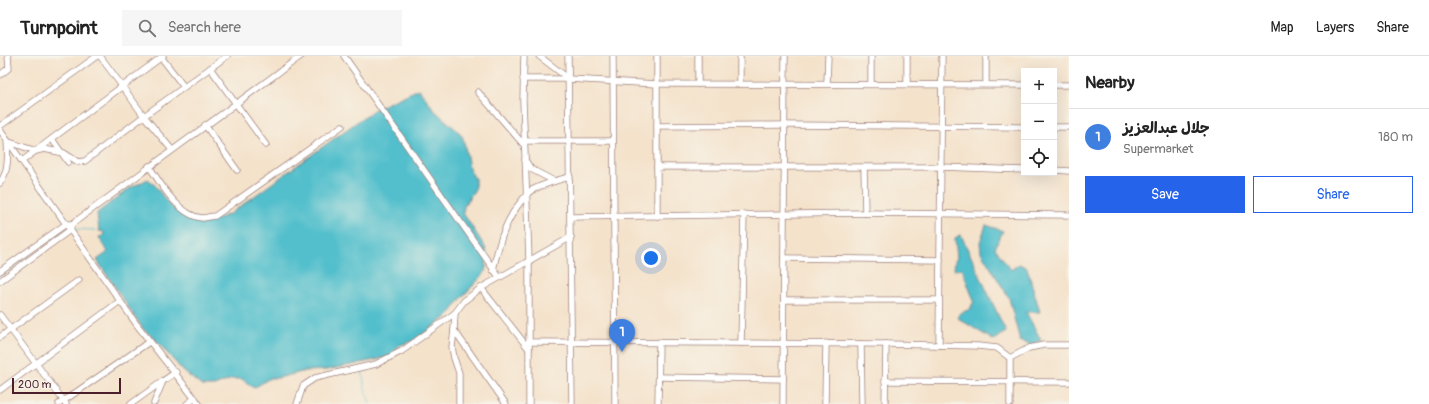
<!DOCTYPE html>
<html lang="en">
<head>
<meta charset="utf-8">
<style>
	body { margin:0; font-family:Pangolin,"Playpen Sans Arabic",sans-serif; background:#f6f6f6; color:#222 }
	.controls { position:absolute; right:12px; top:12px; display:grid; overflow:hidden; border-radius:0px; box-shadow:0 4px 16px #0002 }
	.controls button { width:36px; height:36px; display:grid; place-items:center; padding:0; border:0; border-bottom:1px solid #e0e0e0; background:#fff; color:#222; font:20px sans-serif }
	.scale { position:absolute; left:12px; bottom:10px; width:109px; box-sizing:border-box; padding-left:4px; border:2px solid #4a1f2b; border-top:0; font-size:11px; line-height:14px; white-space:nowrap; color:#4a1f2b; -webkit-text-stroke:3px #f7f3e8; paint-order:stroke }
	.you { position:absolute; left:651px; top:202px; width:14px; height:14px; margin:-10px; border:3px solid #fff; border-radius:50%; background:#1a73e8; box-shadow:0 0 0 6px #1a73e833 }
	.badge { display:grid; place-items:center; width:26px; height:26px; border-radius:50%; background:#2563eb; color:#fff; font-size:13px; font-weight:700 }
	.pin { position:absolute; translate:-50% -33px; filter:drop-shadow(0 1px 2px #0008) }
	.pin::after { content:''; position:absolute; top:21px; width:14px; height:12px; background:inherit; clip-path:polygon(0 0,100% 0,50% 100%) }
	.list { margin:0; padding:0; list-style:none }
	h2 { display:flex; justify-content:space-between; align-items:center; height:52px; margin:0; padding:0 16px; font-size:17px }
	h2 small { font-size:13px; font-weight:400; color:#767676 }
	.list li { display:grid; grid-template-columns:26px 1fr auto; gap:12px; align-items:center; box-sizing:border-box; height:56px; padding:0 16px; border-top:1px solid #e0e0e0 }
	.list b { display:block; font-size:15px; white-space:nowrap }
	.list p { margin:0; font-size:13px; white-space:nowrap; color:#767676 }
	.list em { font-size:13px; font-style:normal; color:#767676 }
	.actions { display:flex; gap:8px; padding:12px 16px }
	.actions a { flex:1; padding:9px 0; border:1px solid #2563eb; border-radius:0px; text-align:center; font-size:14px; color:#2563eb }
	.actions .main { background:#2563eb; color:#fff }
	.icon { flex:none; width:22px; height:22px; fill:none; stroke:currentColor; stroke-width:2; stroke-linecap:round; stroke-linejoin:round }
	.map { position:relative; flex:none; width:1069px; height:348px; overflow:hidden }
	header { display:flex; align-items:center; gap:24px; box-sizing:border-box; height:56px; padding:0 20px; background:#fff; border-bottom:1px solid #e0e0e0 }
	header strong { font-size:19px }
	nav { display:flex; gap:22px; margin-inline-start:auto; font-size:14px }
	.search { width:280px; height:36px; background:#f6f6f6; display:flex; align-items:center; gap:10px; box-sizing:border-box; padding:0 14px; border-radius:0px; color:#767676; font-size:15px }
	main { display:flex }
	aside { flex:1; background:#fff }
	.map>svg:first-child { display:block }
</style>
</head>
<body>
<header>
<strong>Turnpoint</strong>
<div class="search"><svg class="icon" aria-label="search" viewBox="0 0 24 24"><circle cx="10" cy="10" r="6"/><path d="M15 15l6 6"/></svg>Search here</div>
<nav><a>Map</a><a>Layers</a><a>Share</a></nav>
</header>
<main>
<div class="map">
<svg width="1069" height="348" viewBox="0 0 1069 348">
	<rect width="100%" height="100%" fill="#f7f3e8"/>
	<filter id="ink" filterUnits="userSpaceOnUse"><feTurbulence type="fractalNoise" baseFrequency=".025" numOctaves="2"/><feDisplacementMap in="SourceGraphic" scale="8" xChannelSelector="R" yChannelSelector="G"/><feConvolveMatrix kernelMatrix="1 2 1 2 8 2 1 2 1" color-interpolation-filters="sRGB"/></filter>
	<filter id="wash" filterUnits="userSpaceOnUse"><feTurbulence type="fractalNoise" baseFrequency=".012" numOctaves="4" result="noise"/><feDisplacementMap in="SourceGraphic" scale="16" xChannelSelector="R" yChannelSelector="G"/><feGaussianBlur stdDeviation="0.9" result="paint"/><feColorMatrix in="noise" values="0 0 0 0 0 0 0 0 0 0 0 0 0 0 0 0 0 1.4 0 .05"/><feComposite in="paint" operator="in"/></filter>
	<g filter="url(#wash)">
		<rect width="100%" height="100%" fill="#f4e2cb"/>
		<g fill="#52bfcc" stroke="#4e6f7c">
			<path d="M419 33 435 55 461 78 464 85 469 112 475 123V133L464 150 463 157 485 191 487 199 486 211 484 218 463 240 448 260 413 285 400 289 389 301 327 314 305 315 278 322H270L254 332 242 323H232L214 330H202L183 315 155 283 143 273 97 204 108 196 99 181 103 180 104 176 99 175 97 157 130 132 148 123C155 128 159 135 164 142 184 167 203 172 231 157L375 53Z"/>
			<path d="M986 169 1003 175 995 192 1011 214 1019 208 1027 212 1040 256H1026L1041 284 1032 289 1020 285 1009 242 981 196 980 186Z"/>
			<path d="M961 179 1006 276 993 284 958 262 959 258 970 253 974 245 962 213H954L955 205 957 202 955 182Z"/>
		</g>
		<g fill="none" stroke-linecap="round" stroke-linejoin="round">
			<g stroke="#52bfcc" stroke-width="1">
				<path d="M74 173 95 174"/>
				<path d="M0 220 63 174"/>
				<path d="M362 314 365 333 370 348"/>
			</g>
		</g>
	</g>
	<g filter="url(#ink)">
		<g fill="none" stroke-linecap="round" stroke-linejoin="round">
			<g stroke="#9f807b" stroke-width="7">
				<g id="minor">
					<path d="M100 0 144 60 172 94"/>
					<path d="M344 0 499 221"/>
					<path d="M524 0 523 45 529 204V348"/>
					<path d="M539 0 569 23"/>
					<path d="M568 0 572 348"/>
					<path d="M613 0 615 348"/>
					<path d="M657 0V160"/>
					<path d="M907 0V28"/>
					<path d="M986 0V28"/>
					<path d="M161 1 184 31"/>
					<path d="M210 12 266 89"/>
					<path d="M0 19 9 12 8 0"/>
					<path d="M523 23H569L657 28 1024 29"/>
					<path d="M827 27 828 0"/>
					<path d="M698 28V0"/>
					<path d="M740 28V0"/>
					<path d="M871 28V0"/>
					<path d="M1054 29H1069"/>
					<path d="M478 36 524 89"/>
					<path d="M205 69 237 114"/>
					<path d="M0 70 97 0"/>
					<path d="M657 70 785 69 1024 71"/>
					<path d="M1054 71H1069"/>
					<path d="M0 74 137 269 199 348"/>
					<path d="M52 83 68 106"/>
					<path d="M524 85H612"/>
					<path d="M9 86 36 95 44 93 64 97 78 106 85 105 144 60 227 0"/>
					<path d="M525 104 531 113 554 125"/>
					<path d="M22 105 163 0"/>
					<path d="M149 110C160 127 179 160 202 162 206 162 211 160 215 160L342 70"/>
					<path d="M657 111H941L1024 114"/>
					<path d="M864 112 865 157"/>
					<path d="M1054 114 1069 115"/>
					<path d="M0 127C9 115 8 99 7 84"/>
					<path d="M571 161 865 157 1069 159"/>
					<path d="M72 168 301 0"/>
					<path d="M784 202 940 204"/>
					<path d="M493 214C499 187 505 164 523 143 526 140 528 136 532 134 544 128 557 124 570 121"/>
					<path d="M0 215 66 168H72L70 174 0 225"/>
					<path d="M481 232 529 293"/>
					<path d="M784 244H939"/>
					<path d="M0 259 66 348"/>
					<path d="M454 274 452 291 454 302 459 317V348"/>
					<path d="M0 281 79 224"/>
					<path d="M529 286 886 288 978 290 997 292 1010 302"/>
					<path d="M741 287 744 158"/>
					<path d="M861 288 862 348"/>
					<path d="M939 289 942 0"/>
					<path d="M1010 302 1029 292 1044 289H1069"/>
					<path d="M659 321 783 323"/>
					<path d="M885 325 1069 326"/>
					<path d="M0 334 120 245"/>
					<path d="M154 347 163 325 176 316"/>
					<path d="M59 348 149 286"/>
					<path d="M131 348 163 325"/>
					<path d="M187 348 195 342"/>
					<path d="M297 348 303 330 315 322 376 308 402 295 455 257"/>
					<path d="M506 348 454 274 455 257 464 245 481 232 571 181"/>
					<path d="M658 348 659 286"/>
					<path d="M783 348 785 0"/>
					<path d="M825 348 826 287"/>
					<path d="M885 348 886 288"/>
					<path d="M1010 348V302"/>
				</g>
			</g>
			<use href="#minor" stroke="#fff" stroke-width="5.5"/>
		</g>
	</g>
</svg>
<div class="controls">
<button>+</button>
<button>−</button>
<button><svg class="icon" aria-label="locate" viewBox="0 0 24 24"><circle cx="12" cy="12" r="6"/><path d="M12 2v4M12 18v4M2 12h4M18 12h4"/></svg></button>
</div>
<div class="scale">200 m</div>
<div class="you"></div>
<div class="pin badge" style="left:622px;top:296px;background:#3f7fe0">1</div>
</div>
<aside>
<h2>Nearby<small></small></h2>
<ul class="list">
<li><span class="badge" style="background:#3f7fe0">1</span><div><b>جلال عبدالعزيز</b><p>Supermarket</p></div><em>180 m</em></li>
</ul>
<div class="actions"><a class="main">Save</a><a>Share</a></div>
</aside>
</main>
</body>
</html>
